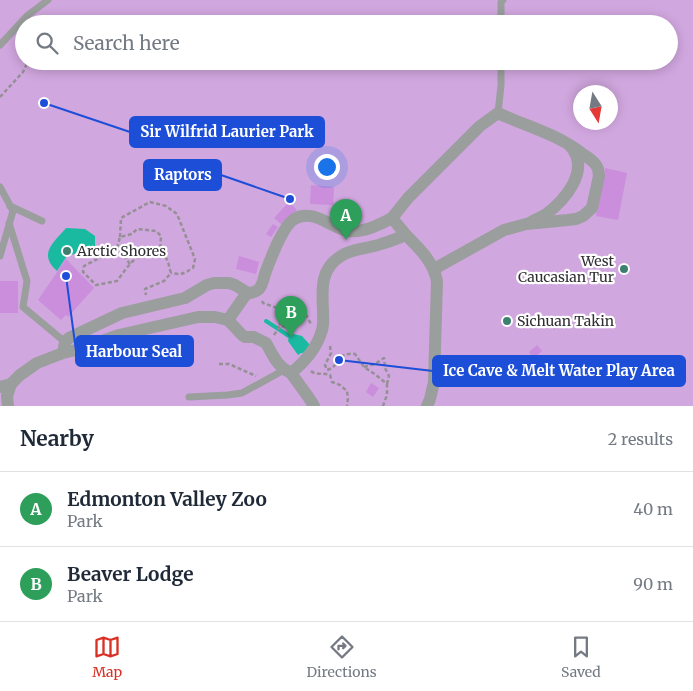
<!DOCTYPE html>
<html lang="en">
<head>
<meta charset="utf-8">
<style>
	body { margin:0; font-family:Merriweather,serif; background:#f6f6f7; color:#1f2937 }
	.compass { position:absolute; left:573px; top:85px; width:45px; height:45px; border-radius:50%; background:#fff; box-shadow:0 2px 12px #0003; rotate:169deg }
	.you { position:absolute; left:326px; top:166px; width:18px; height:18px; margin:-12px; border:4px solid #fff; border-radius:50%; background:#1a73e8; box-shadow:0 0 0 8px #1a73e833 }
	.badge { display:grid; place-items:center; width:32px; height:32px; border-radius:50%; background:#d93025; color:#fff; font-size:16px; font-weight:700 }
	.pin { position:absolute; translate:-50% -41px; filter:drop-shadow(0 1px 2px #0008) }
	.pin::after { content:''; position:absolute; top:26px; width:18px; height:15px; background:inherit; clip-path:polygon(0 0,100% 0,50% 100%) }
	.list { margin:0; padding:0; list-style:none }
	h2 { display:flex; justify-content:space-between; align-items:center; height:65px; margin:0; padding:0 20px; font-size:21px }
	h2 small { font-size:16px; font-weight:400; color:#747a83 }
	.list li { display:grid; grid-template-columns:32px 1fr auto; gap:15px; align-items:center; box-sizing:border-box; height:75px; padding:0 20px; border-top:1px solid #e0e1e3 }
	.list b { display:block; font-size:19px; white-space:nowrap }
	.list p { margin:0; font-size:16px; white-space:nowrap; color:#747a83 }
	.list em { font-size:16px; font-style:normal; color:#747a83 }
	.icon { flex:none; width:28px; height:28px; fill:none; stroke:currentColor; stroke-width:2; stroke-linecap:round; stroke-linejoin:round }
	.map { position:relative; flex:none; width:693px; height:406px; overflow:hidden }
	.search { position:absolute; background:#fff; box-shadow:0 2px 12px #0003; left:15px; right:15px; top:15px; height:55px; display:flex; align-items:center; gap:12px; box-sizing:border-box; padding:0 18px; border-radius:28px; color:#747a83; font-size:19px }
	.sheet { height:215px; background:#fff }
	nav { display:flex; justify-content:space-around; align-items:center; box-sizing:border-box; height:70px; border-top:1px solid #e0e1e3; background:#fff; font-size:14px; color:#747a83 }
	nav a { display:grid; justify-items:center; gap:2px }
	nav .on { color:#d93025 }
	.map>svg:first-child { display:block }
</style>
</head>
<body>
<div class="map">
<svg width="693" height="406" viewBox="0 0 693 406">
	<rect width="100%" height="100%" fill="#e9e4eb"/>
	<path fill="#d1a7df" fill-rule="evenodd" d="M0 0H693V406H0ZM24 24H669V61H24ZM580 92H610V122H580Z"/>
	<g fill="#19baa0">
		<path d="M66 228 85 229 95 236V248L67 256 57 271C38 254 53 243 66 228Z"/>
		<path d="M294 334 302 336 310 345 303 353H301L298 355 288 341 289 336Z"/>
	</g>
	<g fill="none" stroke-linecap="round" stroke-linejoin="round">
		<path stroke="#19baa0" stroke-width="4" d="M266 321 289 336"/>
	</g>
	<g fill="#ca8edc">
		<path d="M605 168 627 173 618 220 596 216Z"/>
		<path d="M311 185 334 187 333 205 310 204Z"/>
		<path d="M289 202 297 210 282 225 274 218Z"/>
		<path d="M273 224 278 227 271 237 266 234Z"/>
		<path d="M239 256 259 262 256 274 236 269Z"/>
		<path d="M66 259 94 288 68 317 66 315 61 320 38 300Z"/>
		<rect x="0" y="281" width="18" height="32"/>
		<path d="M537 345 542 351 534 358 529 352Z"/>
		<path d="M371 383 379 388 373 397 366 392Z"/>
	</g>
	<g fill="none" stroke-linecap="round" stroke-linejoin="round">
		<g stroke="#949095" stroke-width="2.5" stroke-dasharray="4 2.5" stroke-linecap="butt">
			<path d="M0 97 23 72 28 61"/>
			<path d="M120 237 121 218 150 202 166 206 177 214 195 259 193 268C183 274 182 275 171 273"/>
			<path d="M117 248 120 237 132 234 137 229 156 231 161 236 160 252"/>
			<path d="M130 264 117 248 109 247 103 256 84 266 83 272 96 285 117 281C127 268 135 253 153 252 158 252 164 252 166 258 169 262 169 268 171 273L164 281 145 289 146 295"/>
			<path d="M262 301 263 303 280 309V326L291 327 292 325V317L295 311 299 310 304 311 311 324"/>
			<path d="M274 335 280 326"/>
			<path d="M330 346 331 353 325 365 327 370C342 365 335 352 355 354L364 367 376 375 387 384V395L383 406"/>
			<path d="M219 364H229L256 376"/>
			<path d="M364 367 375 364 384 358 385 368 389 376 387 384"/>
			<path d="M311 371C316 376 323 372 330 375L332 382 340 385 347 391 348 398 347 406"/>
		</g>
		<g stroke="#9a9e9d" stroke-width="7">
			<path d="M501 24V2L503 0"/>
			<path d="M0 45 28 15 48 0"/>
			<path d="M498 113 501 85V61"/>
			<path d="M0 187 13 211 0 256"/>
			<path d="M10 206 42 221"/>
			<path d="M9 223 27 281 23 307 65 342"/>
			<path d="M189 397 228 395 242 393 284 370"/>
		</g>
		<g stroke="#9a9e9d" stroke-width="12">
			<path d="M392 218 408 198 480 126 498 113C528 127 558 134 584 155 589 158 593 161 596 165L598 169 599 176 592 208 583 216 576 219 568 220 526 224 504 230 434 269"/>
			<path d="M531 222C535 220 540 218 545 215 564 201 591 171 571 147"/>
			<path d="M406 235C419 248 433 261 437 281L434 382 430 399 427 406"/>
			<path d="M228 320 244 297 248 293"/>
			<path d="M291 373 309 398 314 406"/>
			<path d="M0 387 11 384 20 375 37 363 63 353 80 349 119 335 198 317H215L228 320 242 335 245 337H254L266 343C273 355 277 367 291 373 306 361 317 348 322 330 324 324 323 317 323 311 322 289 320 269 341 256 352 248 368 249 381 244 389 242 398 238 406 235L392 218C379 225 363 233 348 231 330 227 311 207 293 220 282 228 271 258 266 271 264 276 263 285 259 289 256 292 252 293 248 293L235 285 229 283H214L207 285 185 298 122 313 69 338 65 342 63 353"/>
			<path d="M8 406 7 396 11 384"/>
		</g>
	</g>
	<g fill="#3d7f71" stroke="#fff" stroke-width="2">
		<circle cx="67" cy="251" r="5"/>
		<circle cx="624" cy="269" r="5"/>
		<circle cx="507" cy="321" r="5"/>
	</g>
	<g text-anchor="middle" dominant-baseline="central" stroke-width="4.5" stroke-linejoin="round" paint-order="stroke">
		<g font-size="14" fill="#2f2d30" stroke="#fff" text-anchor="start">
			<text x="77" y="251">Arctic Shores</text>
			<text x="614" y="261" text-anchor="end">West<tspan x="614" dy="16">Caucasian Tur</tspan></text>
			<text x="517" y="321">Sichuan Takin</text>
		</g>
	</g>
	<path fill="none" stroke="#1d4ed8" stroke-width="2" d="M44 103L130 132M290 199L221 175M66 276L76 351M339 360L433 371"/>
	<g fill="#1d4ed8" stroke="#fff" stroke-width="2">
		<circle cx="44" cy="103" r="5"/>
		<circle cx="290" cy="199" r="5"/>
		<circle cx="66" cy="276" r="5"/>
		<circle cx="339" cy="360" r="5"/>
	</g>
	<g fill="#1d4ed8" stroke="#1d4ed8" stroke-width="2">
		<rect x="130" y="117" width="194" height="30" rx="5"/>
		<rect x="144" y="160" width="77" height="30" rx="5"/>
		<rect x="76" y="336" width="117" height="30" rx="5"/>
		<rect x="433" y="356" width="252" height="30" rx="5"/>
	</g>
	<g font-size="15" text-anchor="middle" font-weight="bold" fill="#fff">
		<text x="227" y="137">Sir Wilfrid Laurier Park</text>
		<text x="183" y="180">Raptors</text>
		<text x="134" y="357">Harbour Seal</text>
		<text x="559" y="376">Ice Cave &amp; Melt Water Play Area</text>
	</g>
</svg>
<svg class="compass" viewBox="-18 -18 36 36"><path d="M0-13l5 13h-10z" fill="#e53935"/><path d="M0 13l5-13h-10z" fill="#747a83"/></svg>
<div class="you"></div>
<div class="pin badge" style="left:346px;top:240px;background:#2e9e5b">A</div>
<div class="pin badge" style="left:291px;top:337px;background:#2e9e5b">B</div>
<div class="search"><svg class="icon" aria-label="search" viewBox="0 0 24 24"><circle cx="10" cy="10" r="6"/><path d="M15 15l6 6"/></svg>Search here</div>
</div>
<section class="sheet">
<h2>Nearby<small>2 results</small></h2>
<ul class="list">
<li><span class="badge" style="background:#2e9e5b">A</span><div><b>Edmonton Valley Zoo</b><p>Park</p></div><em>40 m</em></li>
<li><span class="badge" style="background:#2e9e5b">B</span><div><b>Beaver Lodge</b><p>Park</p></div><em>90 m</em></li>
</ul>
</section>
<nav>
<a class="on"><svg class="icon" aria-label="map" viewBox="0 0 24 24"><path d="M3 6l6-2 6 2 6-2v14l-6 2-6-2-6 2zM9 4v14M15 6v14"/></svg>Map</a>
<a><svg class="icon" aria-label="directions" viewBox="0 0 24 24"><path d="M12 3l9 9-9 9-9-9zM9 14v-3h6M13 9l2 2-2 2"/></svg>Directions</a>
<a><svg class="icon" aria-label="saved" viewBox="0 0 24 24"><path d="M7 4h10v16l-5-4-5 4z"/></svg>Saved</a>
</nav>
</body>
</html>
